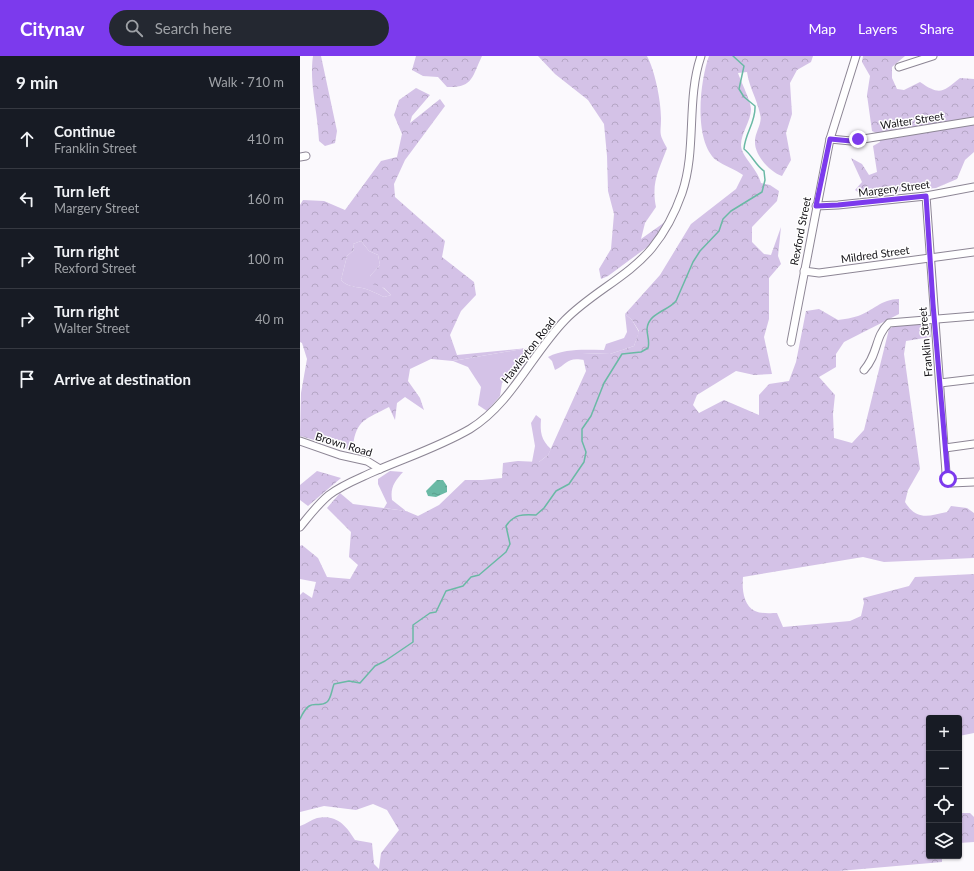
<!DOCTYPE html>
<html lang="en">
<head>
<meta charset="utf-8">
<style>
	body { margin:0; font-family:Lato,sans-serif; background:#242831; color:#f1f3f6 }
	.controls { position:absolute; right:12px; bottom:12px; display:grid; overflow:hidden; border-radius:4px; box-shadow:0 1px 3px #0004 }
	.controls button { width:36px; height:36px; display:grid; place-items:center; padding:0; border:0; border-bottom:1px solid #363941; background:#171b24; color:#f1f3f6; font:20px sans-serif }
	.stop { position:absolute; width:12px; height:12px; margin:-9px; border:3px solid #7c3aed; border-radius:50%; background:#fff }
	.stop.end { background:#7c3aed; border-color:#fff; box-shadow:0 1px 4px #0008 }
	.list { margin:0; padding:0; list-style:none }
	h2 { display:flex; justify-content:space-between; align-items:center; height:52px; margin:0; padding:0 16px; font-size:17px }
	h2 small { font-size:13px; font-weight:400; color:#9ea1a6 }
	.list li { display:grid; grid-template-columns:26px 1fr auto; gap:12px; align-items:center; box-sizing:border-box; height:60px; padding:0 16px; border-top:1px solid #363941 }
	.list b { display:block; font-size:15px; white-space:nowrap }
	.list p { margin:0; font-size:13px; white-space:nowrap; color:#9ea1a6 }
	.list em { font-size:13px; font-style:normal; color:#9ea1a6 }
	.icon { flex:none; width:22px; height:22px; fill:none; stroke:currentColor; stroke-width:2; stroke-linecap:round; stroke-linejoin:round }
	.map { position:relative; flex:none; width:674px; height:815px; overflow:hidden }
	header { display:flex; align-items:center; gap:24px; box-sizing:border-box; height:56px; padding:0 20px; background:#7c3aed; color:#fff }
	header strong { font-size:19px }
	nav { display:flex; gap:22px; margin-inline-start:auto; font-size:14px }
	.search { width:280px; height:36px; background:#242831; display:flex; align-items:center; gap:10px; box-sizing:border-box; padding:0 14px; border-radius:22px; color:#9ea1a6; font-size:15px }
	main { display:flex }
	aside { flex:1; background:#171b24 }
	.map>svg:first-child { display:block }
</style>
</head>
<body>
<header>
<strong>Citynav</strong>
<div class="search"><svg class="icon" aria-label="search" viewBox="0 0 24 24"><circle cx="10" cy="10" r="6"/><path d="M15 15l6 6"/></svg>Search here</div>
<nav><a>Map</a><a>Layers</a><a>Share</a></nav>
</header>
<main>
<aside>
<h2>9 min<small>Walk · 710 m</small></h2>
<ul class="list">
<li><svg class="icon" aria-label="ahead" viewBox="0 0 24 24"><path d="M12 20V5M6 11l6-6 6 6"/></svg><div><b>Continue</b><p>Franklin Street</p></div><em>410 m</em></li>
<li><svg class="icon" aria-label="left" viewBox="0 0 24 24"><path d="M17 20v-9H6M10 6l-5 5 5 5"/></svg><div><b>Turn left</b><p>Margery Street</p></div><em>160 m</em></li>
<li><svg class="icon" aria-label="right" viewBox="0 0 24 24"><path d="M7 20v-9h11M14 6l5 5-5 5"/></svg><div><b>Turn right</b><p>Rexford Street</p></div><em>100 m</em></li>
<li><svg class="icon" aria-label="right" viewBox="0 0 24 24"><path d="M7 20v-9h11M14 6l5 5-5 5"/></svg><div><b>Turn right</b><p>Walter Street</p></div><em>40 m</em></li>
<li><svg class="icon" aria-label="arrive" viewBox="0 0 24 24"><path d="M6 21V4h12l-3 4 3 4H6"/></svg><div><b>Arrive at destination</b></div></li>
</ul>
</aside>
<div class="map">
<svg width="674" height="815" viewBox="0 0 674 815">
	<defs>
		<pattern id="forest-crowns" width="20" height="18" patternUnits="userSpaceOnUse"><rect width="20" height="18" fill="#d4c2e7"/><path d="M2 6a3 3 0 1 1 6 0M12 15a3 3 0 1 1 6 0" fill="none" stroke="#b5a6c5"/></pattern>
		<pattern id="water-ripples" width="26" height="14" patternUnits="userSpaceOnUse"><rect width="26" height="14" fill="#6ab9a5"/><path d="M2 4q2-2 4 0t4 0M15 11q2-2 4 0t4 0" fill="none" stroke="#5b9e8d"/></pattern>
	</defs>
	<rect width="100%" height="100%" fill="#fbf9fd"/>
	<g fill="#d4c2e7">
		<path d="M61 185 69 195 78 199 80 209 70 220 91 239 84 241C78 238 72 235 66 233 56 230 48 232 41 224L47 200 54 194 53 188Z"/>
		<path d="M325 258 332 264 339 276 334 290 310 298 283 297 285 304C266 301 269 307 255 314L252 305 248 301C266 292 284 294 304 294L306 288 324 282 327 276Z"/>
		<path d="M228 292H233L223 308 202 327 200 340 187 355 178 349 181 331 168 311 153 305Z"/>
		<path d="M236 359 241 363C240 376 241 384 251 393L248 399 239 406H232L235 390 231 367Z"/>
		<path d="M90 415 103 416C95 425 90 431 92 444L106 455 84 452 87 447 78 428V423Z"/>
	</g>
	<g fill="url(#forest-crowns)" fill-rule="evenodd">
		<path d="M13 0H21L37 75 35 87 25 90 19 85C18 57 9 27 13 0Z"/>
		<path d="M116 0H182C172 21 173 32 147 31L138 21 123 20 112 14Z"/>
		<path d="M238 0H347C355 15 361 45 361 62 361 79 358 76 367 92 359 114 351 126 356 151L345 167 341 183 365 166 350 189 308 220 301 223 299 213 311 193 314 158 308 135 307 100 304 68 288 44 255 18Z"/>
		<path d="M409 0H513L511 6 497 14 490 27 492 58 486 77 491 104 482 120C470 116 454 99 455 85 455 76 463 67 460 58 457 43 449 31 447 16L438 17C441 26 451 45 451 53 451 65 441 77 441 89 441 100 457 112 461 127L470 129 479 135 477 145 452 171V186L464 198 471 199 481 171 478 200 481 208 469 222V263L464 281 472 318 454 319 436 315 397 339 393 349 399 357 424 344 459 359V339L469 328 489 325 496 306 506 255 519 253 538 264C545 263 552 262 558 260 573 255 581 243 599 243V258L544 286 536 298V311L519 321 535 339 533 358 534 382 552 387 564 374 589 273 598 268 630 266 631 281 606 285 604 298 620 413 608 434 605 446C617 465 628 460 647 456L651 450 667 452 674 457V502L584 506 563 501 443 521C442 533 443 549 455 555 461 558 471 557 477 557L483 571 550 565 561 560 564 547 563 542 609 530 615 521 674 518V677L659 680V662H629V800H642V806L539 815H0V770C6 768 11 764 17 762 36 758 46 769 55 784L72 787 74 808 79 813 81 797 99 774 87 754 73 748 56 754 24 750 0 756V539L3 536 12 542 16 526 0 523V490L2 489 18 502 27 521 50 523 58 509 49 501 51 476 27 452 40 437 53 448 106 455 118 460 139 449 165 424H182L202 422 203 407 218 405 239 406 248 399 286 315 282 297 310 298 334 290 339 275 332 264 325 258 360 219 391 168 436 133 443 119C435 113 424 110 416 104 393 84 400 25 409 0Z"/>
		<path d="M563 0H605L592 11V22L597 33 604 34 620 26C640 40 643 36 660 22L674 23V96L665 104 657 123 636 132 562 139 555 134 562 126 551 102 562 108 569 119 577 116 573 90 580 86 576 77 572 75 567 39 570 20 562 6Z"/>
		<path d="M116 32 130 39 112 60 110 67 140 43 145 50 105 104 94 128 95 141 145 185 142 201 174 226 176 239 161 255 150 279 157 299 228 292 153 305 131 303 110 313 108 325 120 342 124 354 105 341 97 347 95 364 89 351C67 363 56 363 53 390L46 393 0 380 1 337 7 303 2 287 0 286V149L3 144 24 145 45 154 81 105 97 101 102 78 94 59 99 44ZM61 185 69 195 78 199 80 209 70 220 72 228 84 232 91 239 84 241C78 238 72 235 66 233 56 230 48 232 41 224L47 200 54 194 53 188Z"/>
		<path d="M17 415 41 422 8 450 0 444V429Z"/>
		<path d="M659 757H670L674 761V786L659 787Z"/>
	</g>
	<path fill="url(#water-ripples)" d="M137 424H143L147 430V436L136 441 128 440 126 435Z"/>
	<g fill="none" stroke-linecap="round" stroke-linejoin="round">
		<path stroke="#6ab9a5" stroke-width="1.5" d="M0 663C11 639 17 654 27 646 31 643 32 633 34 628L49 625 60 627 75 610 85 605 113 586V569L130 557 136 556 146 535 163 530 171 521 179 519 206 496 210 488 206 470C214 458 223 458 236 459L244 452 256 435 269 428 284 406 286 396 282 385V373L291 360 304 327 322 298 341 296 348 292C350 285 347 280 347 273 348 257 368 255 376 245L393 206 400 195 419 175 423 163 431 155 462 136 465 124 464 115C456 110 452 99 444 93 445 77 456 66 455 50L444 41 439 33 444 10 433 0"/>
		<g stroke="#8d8695" stroke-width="9">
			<g id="minor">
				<path d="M599 11 633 0"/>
				<path d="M530 83 551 85 674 65"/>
				<path d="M0 101 6 100"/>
				<path d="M626 140 646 417 651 427 674 426"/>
				<path d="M516 150 538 149 626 140 674 131"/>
				<path d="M504 215 519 217 674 196"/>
				<path d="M491 286 530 83 556 0"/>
				<path d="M564 314C579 297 574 281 589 267L674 260"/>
				<path d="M640 327 674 323"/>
				<path d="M0 385 40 399 67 405 80 413"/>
				<path d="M645 392 674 388"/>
				<path d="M0 471C9 460 18 448 29 439 42 429 58 423 73 416 105 402 139 391 170 373 211 348 232 298 265 264 291 237 328 221 352 192 365 176 375 157 382 137 397 93 386 44 401 0"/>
			</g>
		</g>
		<use href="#minor" stroke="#fff" stroke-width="7"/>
	</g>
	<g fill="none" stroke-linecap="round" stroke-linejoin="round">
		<path stroke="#7c3aed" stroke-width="5" d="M558 83 551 85 530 83 516 150 538 149 626 140 633 248 648 423"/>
	</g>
	<g text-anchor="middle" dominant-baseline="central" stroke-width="3" stroke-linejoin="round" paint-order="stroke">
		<g font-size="11" fill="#151318" stroke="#fff">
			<text transform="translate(612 64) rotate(-9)">Walter Street</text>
			<text transform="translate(594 132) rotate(-7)">Margery Street</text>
			<text transform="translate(500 175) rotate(-79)">Rexford Street</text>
			<text transform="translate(575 198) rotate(-8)">Mildred Street</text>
			<text transform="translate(625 286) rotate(-95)">Franklin Street</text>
			<text transform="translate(228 294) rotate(-52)">Hawleyton Road</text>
			<text transform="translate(44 388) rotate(17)">Brown Road</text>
		</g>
	</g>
</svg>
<div class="controls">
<button>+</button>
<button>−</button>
<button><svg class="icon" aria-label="locate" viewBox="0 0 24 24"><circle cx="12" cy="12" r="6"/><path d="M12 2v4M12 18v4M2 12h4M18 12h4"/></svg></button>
<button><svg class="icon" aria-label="layers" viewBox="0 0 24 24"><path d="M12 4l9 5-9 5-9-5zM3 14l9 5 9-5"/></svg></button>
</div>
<div class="stop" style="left:648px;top:423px"></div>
<div class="stop end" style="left:558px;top:83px"></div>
</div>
</main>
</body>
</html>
